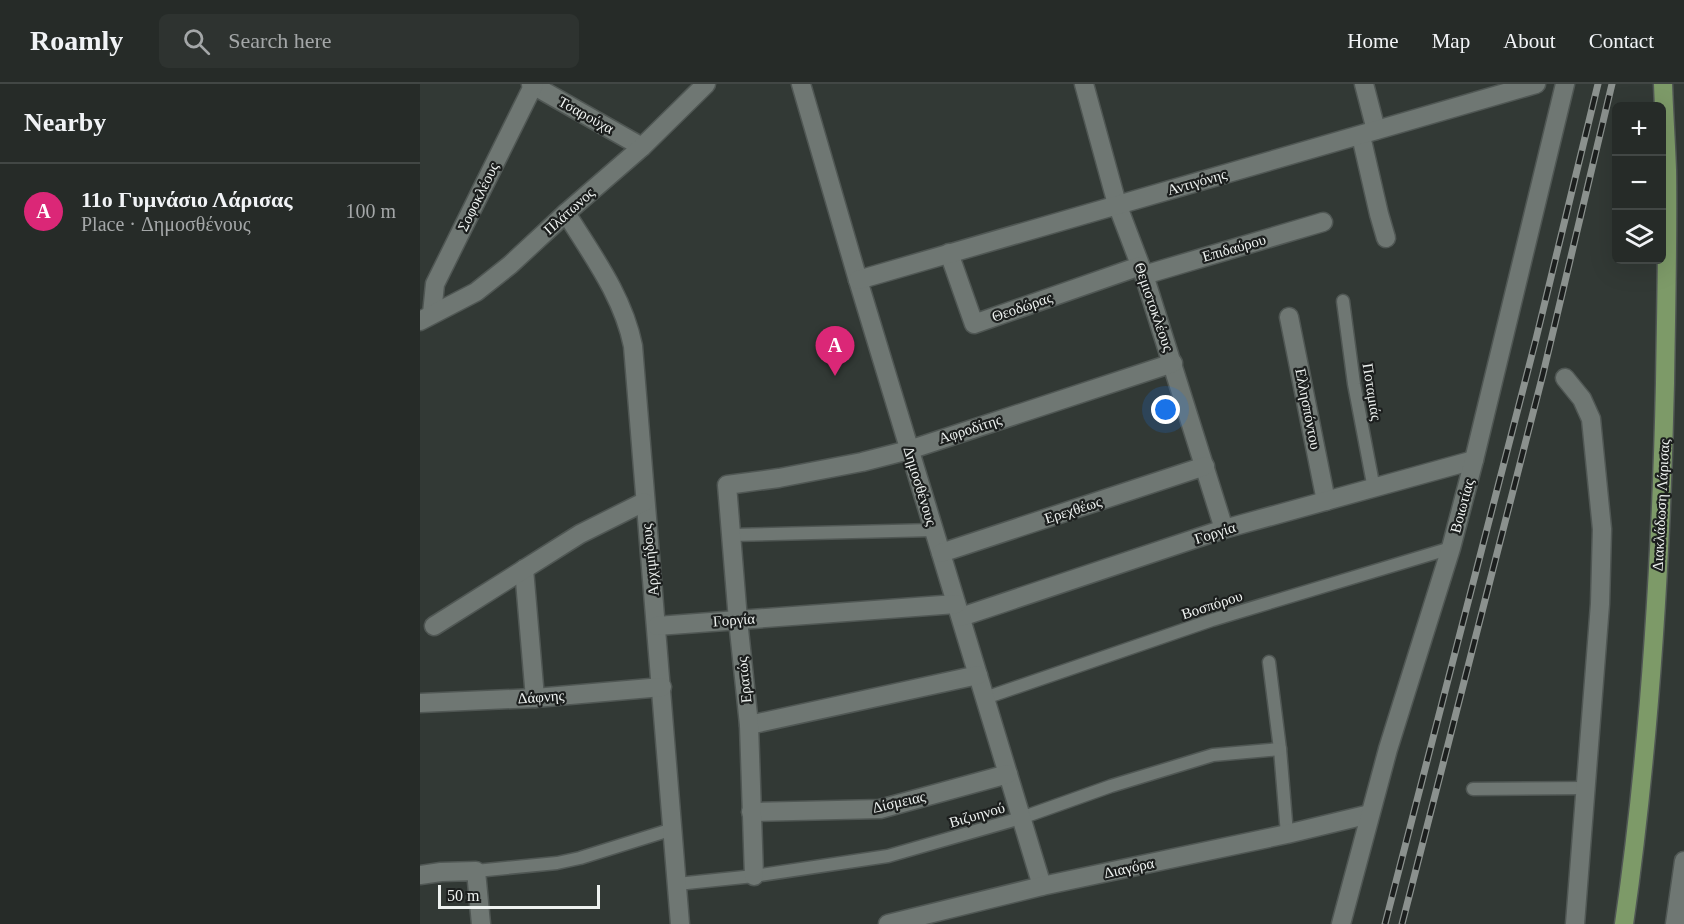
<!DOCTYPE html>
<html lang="en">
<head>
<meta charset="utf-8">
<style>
	body { margin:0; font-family:Georgia,serif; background:#2e3330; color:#f1f3f6 }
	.controls { position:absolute; right:18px; top:18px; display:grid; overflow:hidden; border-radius:9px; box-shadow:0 6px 24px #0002 }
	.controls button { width:54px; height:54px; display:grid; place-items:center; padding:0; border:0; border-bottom:2px solid #424745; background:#262b28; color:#f1f3f6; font:30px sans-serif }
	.scale { position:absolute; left:18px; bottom:15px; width:162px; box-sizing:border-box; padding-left:6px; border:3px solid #eef2f0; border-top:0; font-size:16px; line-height:21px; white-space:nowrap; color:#eef2f0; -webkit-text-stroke:4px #1c1f1e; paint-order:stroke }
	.you { position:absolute; left:746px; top:326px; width:21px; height:21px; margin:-15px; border:4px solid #fff; border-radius:50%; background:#1a73e8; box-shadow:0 0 0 9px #1a73e833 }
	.badge { display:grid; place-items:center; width:39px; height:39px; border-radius:50%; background:#db2777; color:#fff; font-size:20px; font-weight:700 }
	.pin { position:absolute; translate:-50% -50px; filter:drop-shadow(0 2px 3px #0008) }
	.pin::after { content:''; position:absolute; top:32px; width:21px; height:18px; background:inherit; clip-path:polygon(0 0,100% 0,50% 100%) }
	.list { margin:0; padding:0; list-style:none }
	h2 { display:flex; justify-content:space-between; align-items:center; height:78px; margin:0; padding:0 24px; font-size:26px }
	h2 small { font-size:20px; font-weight:400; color:#a4a7a8 }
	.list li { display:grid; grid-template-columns:39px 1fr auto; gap:18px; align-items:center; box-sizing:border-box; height:96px; padding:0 24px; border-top:2px solid #424745 }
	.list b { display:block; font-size:22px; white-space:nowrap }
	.list p { margin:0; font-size:20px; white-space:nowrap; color:#a4a7a8 }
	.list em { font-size:20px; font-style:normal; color:#a4a7a8 }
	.icon { flex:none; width:33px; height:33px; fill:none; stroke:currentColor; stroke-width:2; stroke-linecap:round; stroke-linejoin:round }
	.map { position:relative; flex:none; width:1264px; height:840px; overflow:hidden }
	header { display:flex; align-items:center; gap:36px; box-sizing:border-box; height:84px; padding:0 30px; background:#262b28; border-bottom:2px solid #424745 }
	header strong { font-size:28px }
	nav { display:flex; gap:33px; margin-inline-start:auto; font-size:21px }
	.search { width:420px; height:54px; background:#2e3330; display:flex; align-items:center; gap:15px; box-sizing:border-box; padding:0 21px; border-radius:9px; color:#a4a7a8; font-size:22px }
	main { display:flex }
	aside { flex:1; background:#262b28 }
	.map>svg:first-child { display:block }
</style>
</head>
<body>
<header>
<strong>Roamly</strong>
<div class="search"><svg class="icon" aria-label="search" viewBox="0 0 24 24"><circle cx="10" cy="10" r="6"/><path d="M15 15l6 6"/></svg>Search here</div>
<nav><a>Home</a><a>Map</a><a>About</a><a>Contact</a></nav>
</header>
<main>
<aside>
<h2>Nearby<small></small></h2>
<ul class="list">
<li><span class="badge">A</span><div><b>11ο Γυμνάσιο Λάρισας</b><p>Place · Δημοσθένους</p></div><em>100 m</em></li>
</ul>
</aside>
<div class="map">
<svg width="1264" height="840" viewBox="0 0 1264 840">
	<rect width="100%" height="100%" fill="#323935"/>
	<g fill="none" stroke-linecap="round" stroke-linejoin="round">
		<g stroke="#505754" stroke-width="15">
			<g id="lane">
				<path d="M923 217 934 300 954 405"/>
				<path d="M311 451 513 446"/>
				<path d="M849 578 860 665 867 750"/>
				<path d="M565 614 792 536 1031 464"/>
				<path d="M1053 705 1166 704"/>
				<path d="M56 787 137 779 160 774 253 745"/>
				<path d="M257 800 334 792 468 772 601 734 691 702 793 671 860 665"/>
			</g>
		</g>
		<g stroke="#505754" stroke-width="21">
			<g id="street">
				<path d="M111 0 222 63"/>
				<path d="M381 0 438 196 622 802"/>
				<path d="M664 0 697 120 724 191 804 445"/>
				<path d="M944 0 956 46"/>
				<path d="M941 52 959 130 966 154"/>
				<path d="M146 129C172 171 203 212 213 262L260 840"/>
				<path d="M529 169 554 240 720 182"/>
				<path d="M724 191 903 138"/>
				<path d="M438 196 1116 0"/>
				<path d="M12 230 15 200 114 0"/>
				<path d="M869 233 906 417"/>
				<path d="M0 237 56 208 90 181 146 129 222 63 286 0"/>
				<path d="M1145 294 1162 315 1171 335 1182 445 1180 520 1155 840"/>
				<path d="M521 469 785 382"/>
				<path d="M104 485 115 614"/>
				<path d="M541 533 804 445 1054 376"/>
				<path d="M14 542 160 450 224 418"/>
				<path d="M237 542 536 520"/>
				<path d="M0 619 115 614 242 603"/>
				<path d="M329 641 558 591"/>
				<path d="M331 728 460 725 588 690"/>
				<path d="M0 791 21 788 56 787 61 840"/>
				<path d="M334 792 329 641 318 536 307 401 359 394 442 378 489 366 753 279"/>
				<path d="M468 840 622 802 867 750 950 730"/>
				<path d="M921 840 968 665 1031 464 1054 376 1145 0"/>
				<path d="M1255 840 1264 777"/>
			</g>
		</g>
		<g stroke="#505754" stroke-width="21">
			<path id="primary" d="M1204 840C1230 661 1241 480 1245 299 1246 228 1248 157 1247 86 1246 57 1244 29 1243 0"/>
		</g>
		<use href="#lane" stroke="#6f7773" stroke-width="12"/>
		<use href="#street" stroke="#6f7773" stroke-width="18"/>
		<use href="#primary" stroke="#7d9a68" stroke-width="18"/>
		<g stroke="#8b918e" stroke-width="7">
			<g id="rail">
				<path d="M965 840 1116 255 1178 0"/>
				<path d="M982 840 1123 290 1192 0"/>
			</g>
		</g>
		<use href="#rail" stroke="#1c1f1e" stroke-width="4.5" stroke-dasharray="14" stroke-linecap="butt"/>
	</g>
	<g text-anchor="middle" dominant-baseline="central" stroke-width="4.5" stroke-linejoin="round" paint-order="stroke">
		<g font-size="15" fill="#eef2f0" stroke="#1c1f1e">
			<text transform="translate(166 31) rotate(29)">Τσαρούχα</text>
			<text transform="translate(777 98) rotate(-16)">Αντιγόνης</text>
			<text transform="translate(58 113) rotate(-64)">Σοφοκλέους</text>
			<text transform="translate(149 127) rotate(-42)">Πλάτωνος</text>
			<text transform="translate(814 164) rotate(-16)">Επιδαύρου</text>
			<text transform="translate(602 223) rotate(-19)">Θεοδώρας</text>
			<text transform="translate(734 223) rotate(71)">Θεμιστοκλέους</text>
			<text transform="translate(952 308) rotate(81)">Ποταμιάς</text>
			<text transform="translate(888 325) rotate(79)">Ελλησπόντου</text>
			<text transform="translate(550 345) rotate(-18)">Αφροδίτης</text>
			<text transform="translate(500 402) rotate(73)">Δημοσθένους</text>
			<text transform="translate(1241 421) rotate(-87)">Διακλάδωση Λάρισας</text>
			<text transform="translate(1042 422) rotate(-75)">Βοιωτίας</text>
			<text transform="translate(653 426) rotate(-18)">Ερεχθέως</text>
			<text transform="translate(795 449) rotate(-18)">Γοργία</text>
			<text transform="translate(230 476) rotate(-96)">Αρχιμήδους</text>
			<text transform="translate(792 521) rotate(-18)">Βοσπόρου</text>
			<text transform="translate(314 536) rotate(-4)">Γοργία</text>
			<text transform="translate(324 596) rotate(-96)">Ερατώς</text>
			<text transform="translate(121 613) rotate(-4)">Δάφνης</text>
			<text transform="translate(479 718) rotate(-13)">Δίσμειας</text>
			<text transform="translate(557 731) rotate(-16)">Βιζυηνού</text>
			<text transform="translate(709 784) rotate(-12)">Διαγόρα</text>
		</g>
	</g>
</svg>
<div class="controls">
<button>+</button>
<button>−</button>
<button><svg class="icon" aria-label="layers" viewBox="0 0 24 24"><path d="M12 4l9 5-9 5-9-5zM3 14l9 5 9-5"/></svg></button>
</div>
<div class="scale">50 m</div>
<div class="you"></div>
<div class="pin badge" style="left:415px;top:292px">A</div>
</div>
</main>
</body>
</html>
